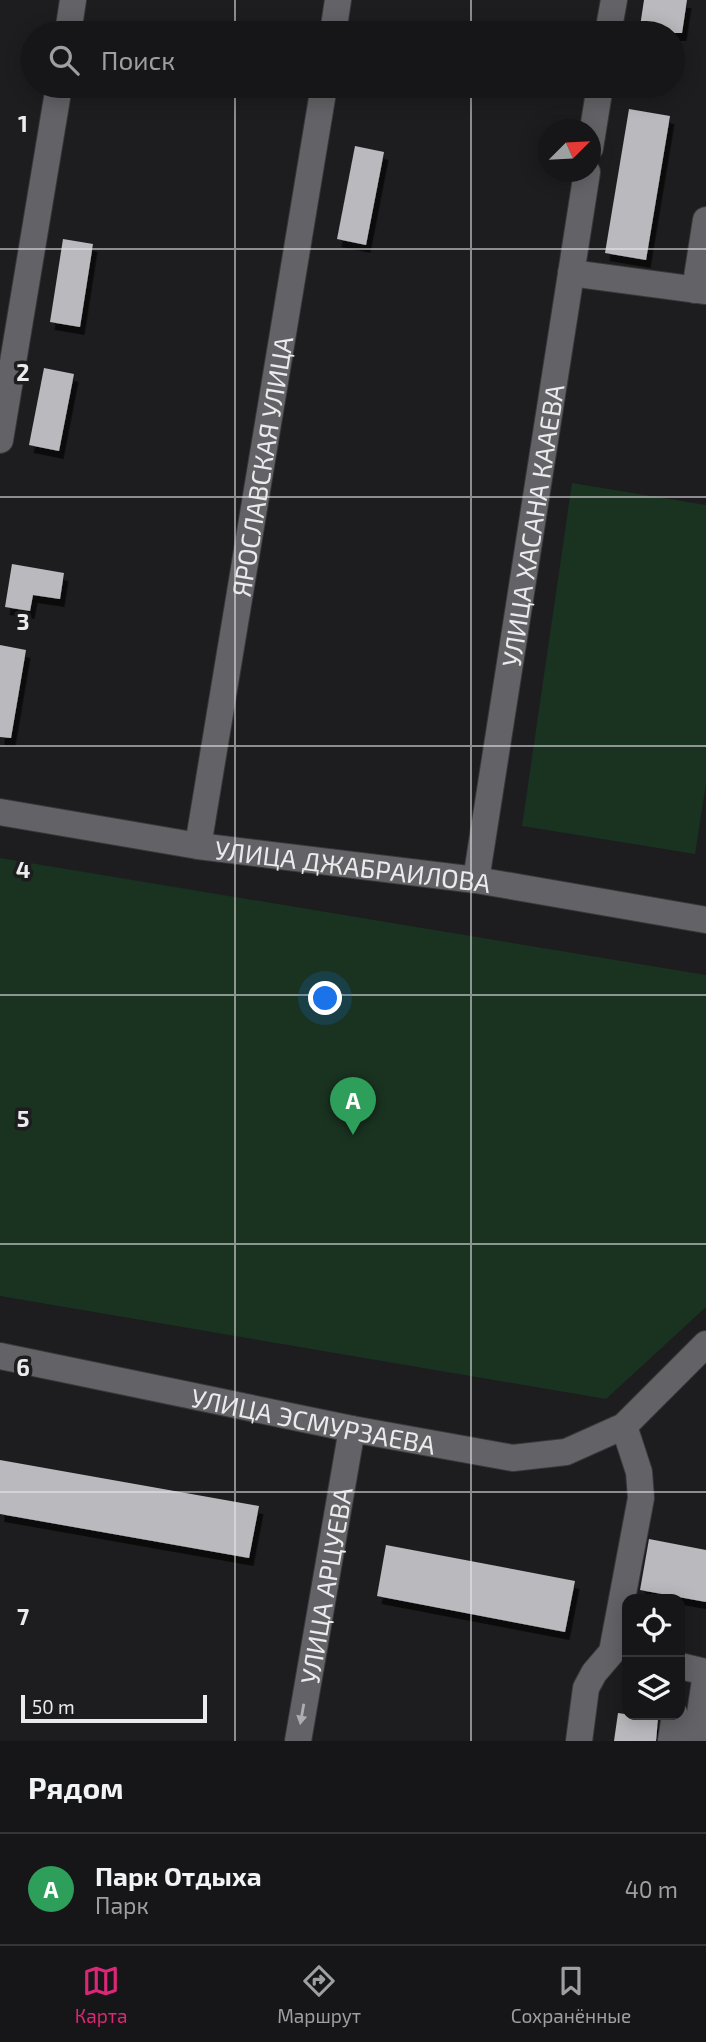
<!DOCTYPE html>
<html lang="ru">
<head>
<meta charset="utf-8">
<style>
	body { margin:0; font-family:"Exo 2",sans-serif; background:#1f1e20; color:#f1f3f6 }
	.controls { position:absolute; right:21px; bottom:21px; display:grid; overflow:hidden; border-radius:14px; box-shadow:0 4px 18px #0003 }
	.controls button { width:63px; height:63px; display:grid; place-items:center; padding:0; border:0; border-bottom:2px solid #353436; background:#161517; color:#f1f3f6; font:35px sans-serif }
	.compass { position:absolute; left:538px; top:119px; width:63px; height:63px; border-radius:50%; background:#161517; box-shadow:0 4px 18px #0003; rotate:66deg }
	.scale { position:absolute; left:21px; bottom:18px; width:186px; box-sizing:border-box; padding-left:7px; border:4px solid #ebeaec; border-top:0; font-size:19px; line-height:24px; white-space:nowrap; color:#ebeaec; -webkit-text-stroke:5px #1d1c1f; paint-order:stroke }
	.you { position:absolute; left:326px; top:999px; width:24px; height:24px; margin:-18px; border:5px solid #fff; border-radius:50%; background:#1a73e8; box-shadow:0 0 0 10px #1a73e833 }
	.badge { display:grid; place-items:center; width:46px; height:46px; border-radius:50%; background:#db2777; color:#fff; font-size:23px; font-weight:700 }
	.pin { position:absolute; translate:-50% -58px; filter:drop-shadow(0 2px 4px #0008) }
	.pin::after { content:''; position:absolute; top:37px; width:24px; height:21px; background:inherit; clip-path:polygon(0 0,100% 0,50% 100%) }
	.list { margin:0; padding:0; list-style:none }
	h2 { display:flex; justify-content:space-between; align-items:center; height:91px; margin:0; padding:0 28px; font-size:30px }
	h2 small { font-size:23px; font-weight:400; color:#9e9fa1 }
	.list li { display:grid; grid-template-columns:46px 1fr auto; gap:21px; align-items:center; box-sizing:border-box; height:112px; padding:0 28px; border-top:2px solid #353436 }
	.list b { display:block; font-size:26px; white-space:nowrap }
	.list p { margin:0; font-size:23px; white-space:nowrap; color:#9e9fa1 }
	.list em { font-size:23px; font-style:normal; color:#9e9fa1 }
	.icon { flex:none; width:38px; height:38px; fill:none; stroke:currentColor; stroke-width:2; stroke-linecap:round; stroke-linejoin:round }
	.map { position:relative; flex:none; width:706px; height:1741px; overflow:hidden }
	.search { position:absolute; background:#161517; box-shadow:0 4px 18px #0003; left:21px; right:21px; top:21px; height:77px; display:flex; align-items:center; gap:18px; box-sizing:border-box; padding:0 24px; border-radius:38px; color:#9e9fa1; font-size:26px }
	.sheet { height:203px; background:#161517 }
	nav { display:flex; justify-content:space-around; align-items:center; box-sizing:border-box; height:98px; border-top:2px solid #353436; background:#161517; font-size:19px; color:#9e9fa1 }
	nav a { display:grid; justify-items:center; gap:4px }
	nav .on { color:#db2777 }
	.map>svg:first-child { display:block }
</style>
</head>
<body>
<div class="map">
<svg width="706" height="1741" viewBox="0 0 706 1741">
	<defs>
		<filter id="shadow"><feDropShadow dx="4.5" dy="8" stdDeviation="0" flood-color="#0009"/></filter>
	</defs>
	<rect width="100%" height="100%" fill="#1d1c1f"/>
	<g fill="#1a3220">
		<path d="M572 483 706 505V784L695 854 522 826Z"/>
		<path d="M0 858 706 975V1307L606 1399 0 1296Z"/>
	</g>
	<g fill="#bab9bd" filter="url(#shadow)">
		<path d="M644 0H687L682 33H639Z"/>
		<path d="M629 109 670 116 646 260 605 253Z"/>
		<path d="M355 146 384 152 366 245 337 239Z"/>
		<path d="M63 239 93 244 80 327 50 322Z"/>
		<path d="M44 368 74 374 59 451 29 445Z"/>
		<path d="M12 564 64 573 60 599 33 595 30 611 5 607Z"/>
		<path d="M0 645 26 650 11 738 0 737Z"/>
		<path d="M0 1460 259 1506 249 1558 0 1514Z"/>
		<path d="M649 1539 706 1550V1602L640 1590Z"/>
		<path d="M386 1545 575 1581 565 1632 377 1596Z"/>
		<path d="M618 1713 658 1719 656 1741H614Z"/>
	</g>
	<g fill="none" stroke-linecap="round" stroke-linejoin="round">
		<g stroke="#39393b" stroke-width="28">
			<g id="minor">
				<path d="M68 33 73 0"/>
				<path d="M333 33 338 0"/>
				<path d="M608 33 614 0"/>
				<path d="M590 148 600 86"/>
				<path d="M571 273 706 291"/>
				<path d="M695 290 706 220"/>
				<path d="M0 440 59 86"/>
				<path id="s1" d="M0 812 198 846 476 880 706 920"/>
				<path id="s2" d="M198 846 324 86"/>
				<path id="s3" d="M476 880 587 172"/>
				<path id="s4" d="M0 1356 352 1429 513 1458 566 1452 624 1426 706 1344"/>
				<path d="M680 1666 706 1672"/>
				<path id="s5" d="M298 1741 352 1429"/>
				<path d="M579 1741 586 1688 594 1673 612 1652 641 1498 639 1472 624 1426"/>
				<path d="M671 1741 675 1715"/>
				<path d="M696 1741 706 1673"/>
			</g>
		</g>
		<use href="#minor" stroke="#636266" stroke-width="26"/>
	</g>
	<defs><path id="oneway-solid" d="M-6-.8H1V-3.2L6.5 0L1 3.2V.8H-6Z" transform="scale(1.75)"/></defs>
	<use fill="#aeadb0" href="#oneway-solid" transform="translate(302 1714) rotate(100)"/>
	<path fill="none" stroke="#ebeaec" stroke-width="2" stroke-opacity="0.55" d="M235 0V33M471 0V33M235 86V1741M471 86V1741M0 249H706M0 497H706M0 746H706M0 995H706M0 1244H706M0 1492H706"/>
	<g text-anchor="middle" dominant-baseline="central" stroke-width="7" stroke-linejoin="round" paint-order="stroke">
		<g font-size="26" fill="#ebeaec" stroke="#1d1c1f">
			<text stroke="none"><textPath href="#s2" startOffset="385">ЯРОСЛАВСКАЯ УЛИЦА</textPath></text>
			<text stroke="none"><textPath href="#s3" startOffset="359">УЛИЦА ХАСАНА КААЕВА</textPath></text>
			<text stroke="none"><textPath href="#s1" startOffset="357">УЛИЦА ДЖАБРАИЛОВА</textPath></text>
			<text stroke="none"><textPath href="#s4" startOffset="320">УЛИЦА ЭСМУРЗАЕВА</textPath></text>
			<text stroke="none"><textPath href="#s5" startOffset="158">УЛИЦА АРЦУЕВА</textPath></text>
		</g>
	</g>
	<g font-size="23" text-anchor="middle" font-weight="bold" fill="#ebeaec" stroke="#1d1c1f" stroke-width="7" stroke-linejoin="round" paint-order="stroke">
		<text x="23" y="132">1</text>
		<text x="23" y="381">2</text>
		<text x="23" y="630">3</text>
		<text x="23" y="878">4</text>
		<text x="23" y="1127">5</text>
		<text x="23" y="1376">6</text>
		<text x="23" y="1625">7</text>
	</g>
</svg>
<div class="controls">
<button><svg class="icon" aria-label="locate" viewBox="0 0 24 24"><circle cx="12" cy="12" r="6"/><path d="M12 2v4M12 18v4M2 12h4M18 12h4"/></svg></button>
<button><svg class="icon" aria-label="layers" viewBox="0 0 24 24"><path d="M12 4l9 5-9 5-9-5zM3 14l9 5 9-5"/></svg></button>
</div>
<svg class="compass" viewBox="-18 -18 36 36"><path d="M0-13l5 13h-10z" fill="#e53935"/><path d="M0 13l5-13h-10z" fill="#9e9fa1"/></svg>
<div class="scale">50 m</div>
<div class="you"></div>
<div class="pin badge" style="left:353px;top:1135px;background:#2e9e5b">A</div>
<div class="search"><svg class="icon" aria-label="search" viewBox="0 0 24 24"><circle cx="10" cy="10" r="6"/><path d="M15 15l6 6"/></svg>Поиск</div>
</div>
<section class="sheet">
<h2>Рядом<small></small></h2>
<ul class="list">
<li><span class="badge" style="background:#2e9e5b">A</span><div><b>Парк Отдыха</b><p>Парк</p></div><em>40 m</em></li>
</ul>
</section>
<nav>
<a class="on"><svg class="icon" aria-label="map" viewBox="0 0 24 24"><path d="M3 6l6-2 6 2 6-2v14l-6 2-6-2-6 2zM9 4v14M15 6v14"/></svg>Карта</a>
<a><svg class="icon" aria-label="directions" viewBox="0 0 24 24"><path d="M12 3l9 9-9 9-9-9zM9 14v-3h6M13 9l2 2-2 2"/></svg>Маршрут</a>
<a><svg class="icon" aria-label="saved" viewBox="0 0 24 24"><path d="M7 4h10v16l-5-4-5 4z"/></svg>Сохранённые</a>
</nav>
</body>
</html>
